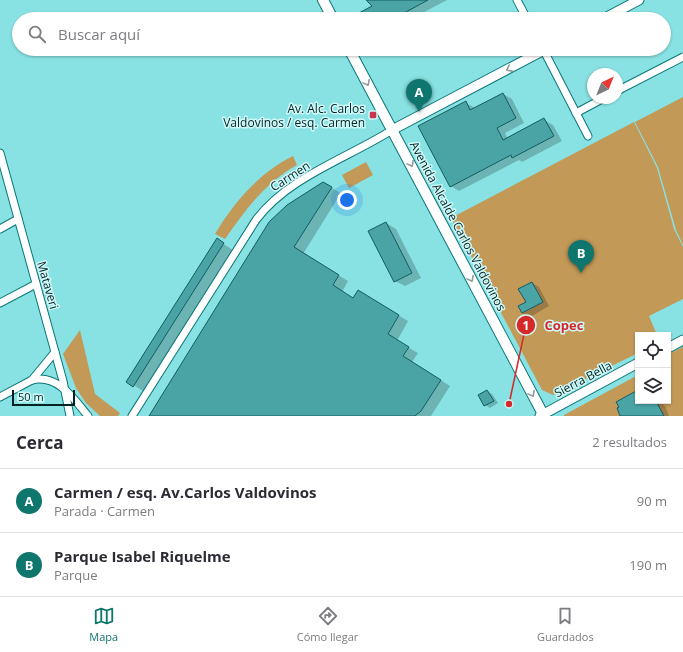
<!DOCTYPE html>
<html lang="es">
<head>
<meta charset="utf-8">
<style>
	body { margin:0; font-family:"Open Sans",sans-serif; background:#f2f2f3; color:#2b2b33 }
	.controls { position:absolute; right:12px; bottom:12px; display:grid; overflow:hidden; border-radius:0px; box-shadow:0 1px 3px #0004 }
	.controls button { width:36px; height:36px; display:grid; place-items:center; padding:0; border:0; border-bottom:1px solid #e1e1e2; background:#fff; color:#2b2b33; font:20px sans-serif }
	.compass { position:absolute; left:587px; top:68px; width:36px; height:36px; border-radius:50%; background:#fff; box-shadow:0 1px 3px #0004; rotate:43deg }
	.scale { position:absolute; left:12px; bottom:10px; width:63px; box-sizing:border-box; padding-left:4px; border:2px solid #052222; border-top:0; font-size:11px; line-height:14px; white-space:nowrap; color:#052222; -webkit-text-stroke:3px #d0f9fa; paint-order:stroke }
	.you { position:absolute; left:347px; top:200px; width:14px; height:14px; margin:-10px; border:3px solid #fff; border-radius:50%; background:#1a73e8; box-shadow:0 0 0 6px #1a73e833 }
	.badge { display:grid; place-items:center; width:26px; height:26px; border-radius:50%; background:#0f766e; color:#fff; font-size:13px; font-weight:700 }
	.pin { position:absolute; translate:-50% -33px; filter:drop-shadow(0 1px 2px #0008) }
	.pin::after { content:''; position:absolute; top:21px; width:14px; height:12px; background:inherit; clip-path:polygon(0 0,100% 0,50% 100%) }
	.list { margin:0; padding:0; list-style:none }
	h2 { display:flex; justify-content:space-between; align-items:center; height:52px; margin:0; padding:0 16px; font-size:17px }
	h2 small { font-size:13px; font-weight:400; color:#7c7c81 }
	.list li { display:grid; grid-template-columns:26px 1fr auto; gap:12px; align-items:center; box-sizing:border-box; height:64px; padding:0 16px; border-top:1px solid #e1e1e2 }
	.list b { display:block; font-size:15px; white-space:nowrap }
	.list p { margin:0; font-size:13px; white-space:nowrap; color:#7c7c81 }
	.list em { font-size:13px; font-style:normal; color:#7c7c81 }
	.icon { flex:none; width:22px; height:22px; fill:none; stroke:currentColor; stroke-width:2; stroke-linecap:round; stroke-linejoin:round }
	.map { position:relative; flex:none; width:683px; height:416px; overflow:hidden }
	.search { position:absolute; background:#fff; box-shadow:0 1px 3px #0004; left:12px; right:12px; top:12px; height:44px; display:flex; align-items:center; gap:10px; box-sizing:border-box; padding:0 14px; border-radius:22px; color:#7c7c81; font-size:15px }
	.sheet { height:180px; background:#fff }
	nav { display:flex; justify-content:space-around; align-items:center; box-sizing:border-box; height:56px; border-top:1px solid #e1e1e2; background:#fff; font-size:11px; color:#7c7c81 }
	nav a { display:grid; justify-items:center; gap:2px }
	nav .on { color:#0f766e }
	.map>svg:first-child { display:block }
</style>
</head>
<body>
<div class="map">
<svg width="683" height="416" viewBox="0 0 683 416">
	<rect width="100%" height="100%" fill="#88e1e2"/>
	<g fill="#c39958">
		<path d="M683 97V245L676 230 658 167 635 122Z"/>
		<path d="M634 122 657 168 674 229 683 247V299L649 316 657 335H638V353L553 395 542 390 451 218Z"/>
		<path d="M293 156 297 165C266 182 245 210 225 239L215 234C234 202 259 173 293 156Z"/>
		<path d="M366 162 373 175 349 188 342 175Z"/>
		<path d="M80 330 95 394 120 413 118 416H100L86 403 76 388 63 354Z"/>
		<path d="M683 347V416H564V415L638 375V401H668V354Z"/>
	</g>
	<g fill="#0003">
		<path d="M367 0H447L411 19H363L374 7Z"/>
		<path d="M503 94 512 99 524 123 505 133 508 139 544 120 553 125 562 141 522 162 519 160 459 191 451 186 466 103 475 108Z"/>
		<path d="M323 183 341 193 303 254 348 281 342 292 354 299 368 297 408 321 397 341 418 353 412 362 450 386 431 416H150Z"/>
		<path d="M386 223 396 229 421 278 405 286 395 281Z"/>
		<path d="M217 240 233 250 143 391 127 381Z"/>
		<path d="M532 283 539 287 549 306 530 317 522 313 527 303Z"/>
		<path d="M487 391 492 394 498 403 490 408 485 405Z"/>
		<path d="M638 392V401H659L665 406 669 416H621L617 403Z"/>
	</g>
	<g fill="#4aa4a6" stroke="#135d5f">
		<path d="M366 0H428L393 19H362L359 13 372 6Z"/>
		<path d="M503 93 516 118 497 128 503 140 544 118 554 136 512 158 511 155 450 187 418 126 466 101 470 110Z"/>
		<path d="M323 182 332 187 294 247 339 275 333 285 353 298 358 290 399 315 388 334 409 347 403 356 441 380 421 411 415 416H149L269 222 287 205Z"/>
		<path d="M386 222 412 273 394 282 368 231Z"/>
		<path d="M217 238 224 243 133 387 126 382Z"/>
		<path d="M532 282 543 302 522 313 518 306 526 302 518 289Z"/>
		<path d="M487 390 494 401 484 406 478 395Z"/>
		<path d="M638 390V401H656L664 416H620L617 408 619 407 616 402Z"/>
	</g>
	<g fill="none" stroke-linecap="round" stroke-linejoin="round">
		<g stroke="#0b7678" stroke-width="9">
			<g id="street">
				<path d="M517 0 527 19"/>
				<path d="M543 49 588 136"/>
				<path d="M617 91 683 57"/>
				<path d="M576 113 604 98"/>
				<path d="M0 153 63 381 70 416"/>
				<path d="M0 229 18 219"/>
				<path d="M0 303 36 284"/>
				<path d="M32 380C58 374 74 399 88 416"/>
				<path d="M0 397 32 380 55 352"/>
				<path d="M132 416 256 220C288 177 348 158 392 130"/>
			</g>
		</g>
		<g stroke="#0b7678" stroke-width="11">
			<g id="secondary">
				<path d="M603 19 639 0"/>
				<path d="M392 130 546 49"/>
				<path d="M668 348 683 340"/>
				<path d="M540 416 638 363"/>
			</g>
		</g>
		<g stroke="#0b7678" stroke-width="12">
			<g id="primary">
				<path d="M323 0 333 19"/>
				<path d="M349 49 544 416"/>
			</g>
		</g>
		<use href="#street" stroke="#fff" stroke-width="7"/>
		<use href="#secondary" stroke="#fff" stroke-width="9"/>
		<use href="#primary" stroke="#fff" stroke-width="10"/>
	</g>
	<defs><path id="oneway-chevron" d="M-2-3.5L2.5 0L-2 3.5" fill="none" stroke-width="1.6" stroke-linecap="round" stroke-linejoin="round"/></defs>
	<g stroke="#8e9c9c">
		<use href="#oneway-chevron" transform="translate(509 69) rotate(152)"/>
		<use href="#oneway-chevron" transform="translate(367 83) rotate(62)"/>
		<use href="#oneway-chevron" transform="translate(411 164) rotate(62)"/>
		<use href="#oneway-chevron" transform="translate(471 279) rotate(62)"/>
		<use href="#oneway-chevron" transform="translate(532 394) rotate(62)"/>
	</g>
	<rect fill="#c8384d" stroke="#d0f9fa" stroke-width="1.5" x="369" y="111" width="8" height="8" rx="2"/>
	<g text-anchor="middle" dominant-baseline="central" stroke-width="3" stroke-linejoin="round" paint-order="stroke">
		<g font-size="12" fill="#052222" stroke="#d0f9fa" text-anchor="end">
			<text x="365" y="108">Av. Alc. Carlos<tspan x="365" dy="14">Valdovinos / esq. Carmen</tspan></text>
		</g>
		<g font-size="12" fill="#052222" stroke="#d0f9fa">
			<text transform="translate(290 176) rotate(-33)">Carmen</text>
			<text transform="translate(458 226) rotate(62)">Avenida Alcalde Carlos Valdovinos</text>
			<text transform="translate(48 285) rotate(74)">Mataveri</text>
			<text transform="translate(583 379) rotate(-28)">Sierra Bella</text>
		</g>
	</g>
	<path fill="none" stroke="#d62828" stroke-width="1.5" d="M509 404L526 325"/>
	<g fill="#d62828" stroke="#d0f9fa" stroke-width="1.5">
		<circle cx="509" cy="404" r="4"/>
		<circle cx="526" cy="325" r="10"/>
	</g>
	<g font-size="12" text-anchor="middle" font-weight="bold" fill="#fff">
		<text x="526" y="330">1</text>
	</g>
	<g font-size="13" text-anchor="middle" font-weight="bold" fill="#d62828" stroke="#d0f9fa" stroke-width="3" stroke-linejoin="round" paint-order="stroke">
		<text x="564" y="330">Copec</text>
	</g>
</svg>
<div class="controls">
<button><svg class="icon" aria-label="locate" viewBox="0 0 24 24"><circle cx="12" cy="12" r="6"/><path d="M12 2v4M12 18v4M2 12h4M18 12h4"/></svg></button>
<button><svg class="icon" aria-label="layers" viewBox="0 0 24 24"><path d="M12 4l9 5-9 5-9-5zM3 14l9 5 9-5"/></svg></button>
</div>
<svg class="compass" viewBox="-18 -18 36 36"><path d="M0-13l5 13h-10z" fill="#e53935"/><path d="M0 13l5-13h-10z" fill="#7c7c81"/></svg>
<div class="scale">50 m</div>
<div class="you"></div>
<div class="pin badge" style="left:419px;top:112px">A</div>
<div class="pin badge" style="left:581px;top:273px">B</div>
<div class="search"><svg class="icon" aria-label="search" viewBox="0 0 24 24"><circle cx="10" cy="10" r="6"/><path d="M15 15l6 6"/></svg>Buscar aquí</div>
</div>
<section class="sheet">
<h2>Cerca<small>2 resultados</small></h2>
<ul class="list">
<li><span class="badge">A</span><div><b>Carmen / esq. Av.Carlos Valdovinos</b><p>Parada · Carmen</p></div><em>90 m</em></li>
<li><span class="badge">B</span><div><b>Parque Isabel Riquelme</b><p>Parque</p></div><em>190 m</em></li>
</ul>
</section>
<nav>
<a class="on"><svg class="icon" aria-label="map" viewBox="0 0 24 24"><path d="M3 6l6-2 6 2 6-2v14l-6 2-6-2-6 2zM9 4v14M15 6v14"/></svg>Mapa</a>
<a><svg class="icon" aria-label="directions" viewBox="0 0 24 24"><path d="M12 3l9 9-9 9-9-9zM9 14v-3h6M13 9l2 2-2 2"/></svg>Cómo llegar</a>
<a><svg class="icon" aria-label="saved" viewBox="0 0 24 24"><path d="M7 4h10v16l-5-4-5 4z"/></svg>Guardados</a>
</nav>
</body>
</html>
